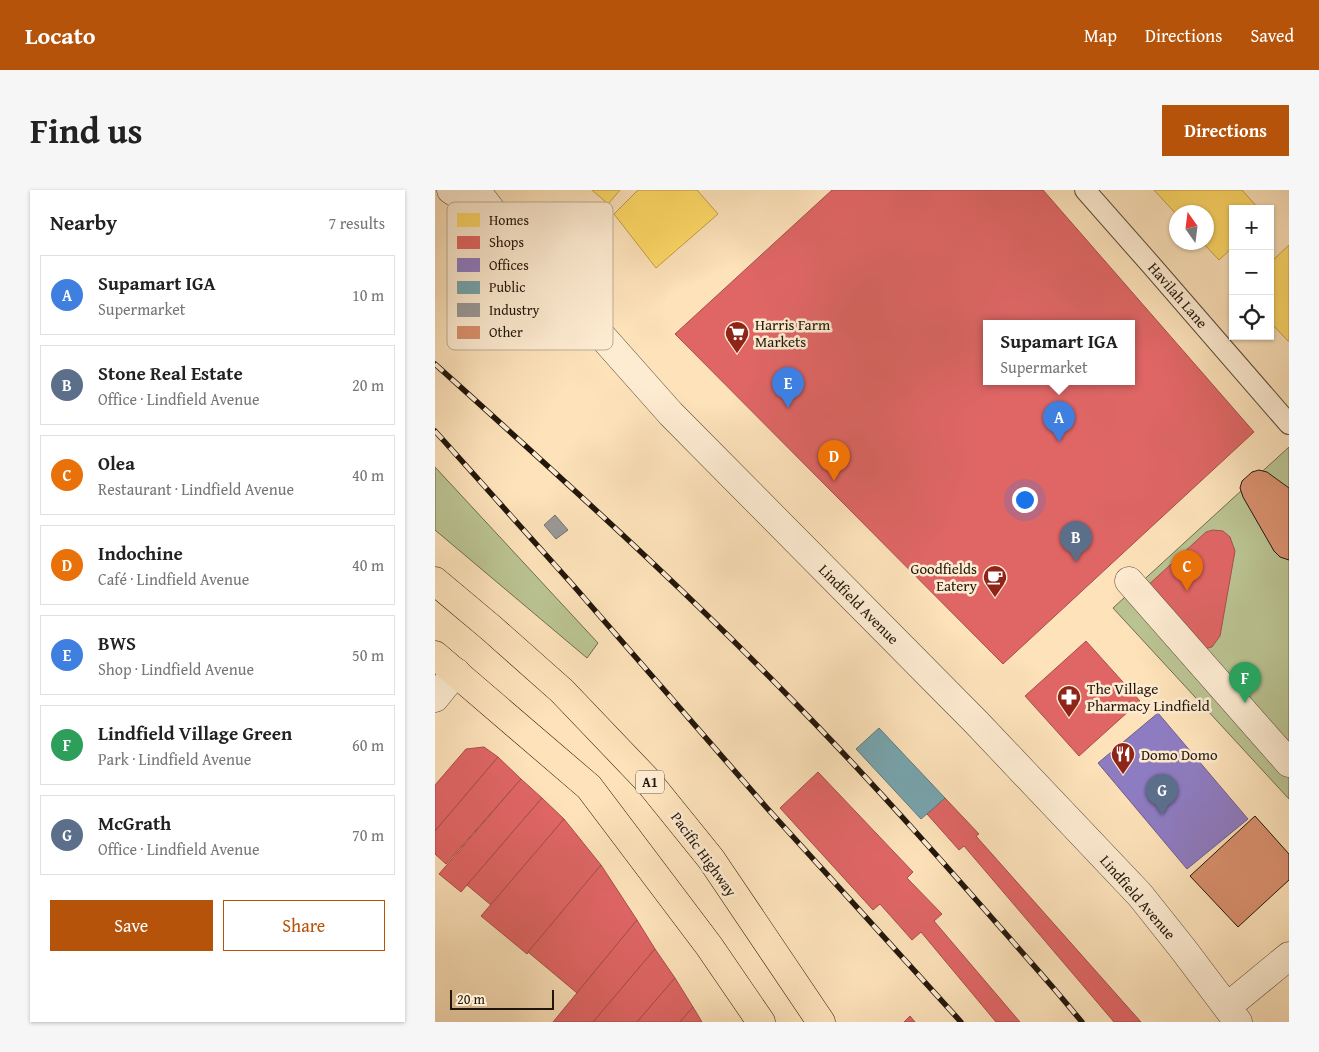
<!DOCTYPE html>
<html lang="en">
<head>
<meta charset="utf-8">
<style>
	body { margin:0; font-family:"Gentium Book Plus",serif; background:#f6f6f6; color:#222 }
	.controls { position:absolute; right:15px; top:15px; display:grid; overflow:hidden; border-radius:0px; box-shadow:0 1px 4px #0004 }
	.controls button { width:45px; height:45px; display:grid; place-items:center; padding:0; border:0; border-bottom:1px solid #e0e0e0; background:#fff; color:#222; font:25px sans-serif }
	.compass { position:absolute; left:734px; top:15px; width:45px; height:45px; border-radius:50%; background:#fff; box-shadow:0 1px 4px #0004; rotate:346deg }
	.scale { position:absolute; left:15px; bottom:12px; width:104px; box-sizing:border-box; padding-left:5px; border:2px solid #22160b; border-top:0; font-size:14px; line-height:18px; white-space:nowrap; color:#22160b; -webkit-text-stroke:4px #feecd2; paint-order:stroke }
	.you { position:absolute; left:589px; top:309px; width:18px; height:18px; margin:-12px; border:4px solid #fff; border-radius:50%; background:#1a73e8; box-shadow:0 0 0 8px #1a73e833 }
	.badge { display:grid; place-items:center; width:32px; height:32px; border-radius:50%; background:#b45309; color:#fff; font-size:16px; font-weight:700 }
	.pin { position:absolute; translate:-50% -41px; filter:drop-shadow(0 1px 2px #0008) }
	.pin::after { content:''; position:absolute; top:26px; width:18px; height:15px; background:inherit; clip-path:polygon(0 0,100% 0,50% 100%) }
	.popup { position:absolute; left:548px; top:130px; width:152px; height:65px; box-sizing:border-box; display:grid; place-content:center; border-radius:0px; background:#fff; filter:drop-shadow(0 1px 4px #0005); font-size:16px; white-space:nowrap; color:#767676 }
	.popup b { font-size:19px; color:#222 }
	.popup::after { content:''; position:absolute; left:50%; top:100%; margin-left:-10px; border:10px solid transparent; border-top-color:#fff }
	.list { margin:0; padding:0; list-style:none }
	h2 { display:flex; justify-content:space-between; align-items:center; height:65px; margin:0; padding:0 20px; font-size:21px }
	h2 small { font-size:16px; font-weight:400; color:#767676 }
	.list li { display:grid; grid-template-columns:32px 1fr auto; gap:15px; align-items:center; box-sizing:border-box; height:80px; margin:0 10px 10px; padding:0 10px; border:1px solid #e0e0e0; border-radius:0px }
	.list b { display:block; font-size:19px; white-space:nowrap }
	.list p { margin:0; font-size:16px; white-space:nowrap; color:#767676 }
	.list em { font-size:16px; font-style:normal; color:#767676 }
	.actions { display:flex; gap:10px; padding:15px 20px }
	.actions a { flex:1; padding:11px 0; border:1px solid #b45309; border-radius:0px; text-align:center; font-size:18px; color:#b45309 }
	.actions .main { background:#b45309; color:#fff }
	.icon { flex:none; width:28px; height:28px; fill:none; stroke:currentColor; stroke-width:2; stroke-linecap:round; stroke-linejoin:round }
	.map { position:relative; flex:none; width:854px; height:832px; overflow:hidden; border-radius:0px }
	header { display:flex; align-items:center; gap:30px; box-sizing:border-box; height:70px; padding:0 25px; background:#b45309; color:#fff }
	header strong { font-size:24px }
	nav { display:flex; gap:28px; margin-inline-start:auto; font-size:18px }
	.intro { display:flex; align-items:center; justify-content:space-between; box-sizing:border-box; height:120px; padding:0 30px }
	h1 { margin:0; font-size:35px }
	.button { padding:12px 22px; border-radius:0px; background:#b45309; color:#fff; font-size:18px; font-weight:700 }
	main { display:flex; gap:30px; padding:0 30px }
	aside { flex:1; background:#fff; border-radius:0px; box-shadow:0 1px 4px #0004 }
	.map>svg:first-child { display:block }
</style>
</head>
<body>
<header>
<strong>Locato</strong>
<nav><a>Map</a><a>Directions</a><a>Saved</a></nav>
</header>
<div class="intro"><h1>Find us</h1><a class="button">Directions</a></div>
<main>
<aside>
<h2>Nearby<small>7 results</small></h2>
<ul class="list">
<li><span class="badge" style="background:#3f7fe0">A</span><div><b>Supamart IGA</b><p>Supermarket</p></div><em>10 m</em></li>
<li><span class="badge" style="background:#5c6f8a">B</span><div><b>Stone Real Estate</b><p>Office · Lindfield Avenue</p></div><em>20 m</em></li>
<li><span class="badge" style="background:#e8710a">C</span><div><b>Olea</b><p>Restaurant · Lindfield Avenue</p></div><em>40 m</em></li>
<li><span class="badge" style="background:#e8710a">D</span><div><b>Indochine</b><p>Café · Lindfield Avenue</p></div><em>40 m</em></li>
<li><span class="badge" style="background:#3f7fe0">E</span><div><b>BWS</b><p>Shop · Lindfield Avenue</p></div><em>50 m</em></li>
<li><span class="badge" style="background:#2e9e5b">F</span><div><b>Lindfield Village Green</b><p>Park · Lindfield Avenue</p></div><em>60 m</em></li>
<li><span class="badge" style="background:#5c6f8a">G</span><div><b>McGrath</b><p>Office · Lindfield Avenue</p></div><em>70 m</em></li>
</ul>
<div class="actions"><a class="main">Save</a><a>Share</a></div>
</aside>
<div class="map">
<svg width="854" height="832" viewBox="0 0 854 832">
	<rect width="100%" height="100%" fill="#fde2ba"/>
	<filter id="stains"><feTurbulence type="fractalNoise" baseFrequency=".004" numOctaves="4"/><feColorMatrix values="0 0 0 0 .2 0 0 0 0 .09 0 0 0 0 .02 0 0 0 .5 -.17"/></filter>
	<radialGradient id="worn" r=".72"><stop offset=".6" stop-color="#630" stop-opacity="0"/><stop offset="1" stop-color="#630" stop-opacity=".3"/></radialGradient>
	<g fill="#bbc493" stroke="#6e6d4f">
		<path d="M854 257V609L678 418Z"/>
		<path d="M0 277 163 453 152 468 0 340Z"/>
	</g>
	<g fill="#ffd966" stroke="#bd9e4b">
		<path d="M157 0H185L173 14Z"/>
		<path d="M203 0H262L283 24 221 78 179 24Z"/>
		<path d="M719 0H807L824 19H798V57L784 70 767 52H772V22H742V25Z"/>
		<path d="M854 55V151H853L835 132V73Z"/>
	</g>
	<g fill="#e06666" stroke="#a74e4b" fill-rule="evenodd">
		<path d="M397 0H608L819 242 568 474 240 144ZM552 133H696V191H552Z"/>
		<path d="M778 340 788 341 795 347 800 361 785 446 777 457 769 459 710 398 771 342Z"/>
		<path d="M651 451 705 511 644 566 590 506Z"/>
		<path d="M49 557 63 567 0 641V595L31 559Z"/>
		<path d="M63 567 86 589 11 674 0 664V641Z"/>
		<path d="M383 582 478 682 472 688 507 724 499 731 585 832H561L486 742 477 750 445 714 438 720 345 618Z"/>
		<path d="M86 589 107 608 26 702 4 684Z"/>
		<path d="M107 608 129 629 56 715 32 695Z"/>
		<path d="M510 608 544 644 541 646 706 832H679L529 656 524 660 492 624Z"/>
		<path d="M129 629 166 675 92 764 46 726Z"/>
		<path d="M166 675 202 730 142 803 93 762Z"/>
		<path d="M202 730 220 759 158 832H118Z"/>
		<path d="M220 759 240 788 202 832H158Z"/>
		<path d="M240 788 258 817 245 832H202Z"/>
		<path d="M258 817 267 832H245Z"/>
		<path d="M475 826 480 832H469Z"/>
	</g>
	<path fill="#8e7cc3" stroke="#6e5d8c" d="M723 523 813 629 752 679 663 573Z"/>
	<path fill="#76a5af" stroke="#5d7a7e" d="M444 538 510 608 486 629 421 559Z"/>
	<path fill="#999" stroke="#75726e" d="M120 325 133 340 121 349 109 335Z"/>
	<g fill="#d9906e" stroke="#22160b">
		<path d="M824 280 832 282 854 298V370L845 367 839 361 808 307 805 298 807 291 817 282Z"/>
		<path d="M820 626 854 664V690L803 737 755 686Z"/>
	</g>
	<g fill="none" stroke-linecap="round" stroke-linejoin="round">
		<g stroke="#594937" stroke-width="22">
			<path id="service" d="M650 0 717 76 854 234"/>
		</g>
		<g stroke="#594937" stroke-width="29">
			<path id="pedestrian" d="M694 391 854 573"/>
		</g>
		<g stroke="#594937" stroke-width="29">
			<g id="minor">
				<path d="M0 508 21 482"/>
				<path d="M792 817 854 766"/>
			</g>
		</g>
		<g stroke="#594937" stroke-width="29">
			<g id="tertiary">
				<path d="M16 0 54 23"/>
				<path d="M41 0 63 29 236 224 541 532 705 705 748 759 803 832"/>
			</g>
		</g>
		<g stroke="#22160b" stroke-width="29">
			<g id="trunk">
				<path d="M0 391 56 438 127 501 213 591 276 669 386 832"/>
				<path d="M0 465 154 597 274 756 326 832"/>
			</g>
		</g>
		<use href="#service" stroke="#feecd2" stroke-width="20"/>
		<use href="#pedestrian" stroke="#feecd2" stroke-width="28"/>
		<use href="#minor" stroke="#feecd2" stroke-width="28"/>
		<use href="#tertiary" stroke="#feecd2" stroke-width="28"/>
		<use href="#trunk" stroke="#fde2ba" stroke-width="28"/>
		<g stroke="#22160b" stroke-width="5.5">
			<g id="rail">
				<path d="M0 174C123 285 247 396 362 515 452 607 536 704 621 801L647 832"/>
				<path d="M0 241 137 394 331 617 526 832"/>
			</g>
		</g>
		<use href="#rail" stroke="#feecd2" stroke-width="4" stroke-dasharray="11" stroke-linecap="butt"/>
	</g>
	<defs>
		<g id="supermarket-pin" transform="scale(1.25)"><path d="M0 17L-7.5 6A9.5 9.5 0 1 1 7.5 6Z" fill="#8f2418" stroke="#feecd2"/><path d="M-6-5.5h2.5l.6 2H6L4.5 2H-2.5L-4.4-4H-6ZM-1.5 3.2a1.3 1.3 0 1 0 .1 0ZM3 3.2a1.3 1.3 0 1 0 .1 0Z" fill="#fff"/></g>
		<g id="cafe-pin" transform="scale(1.25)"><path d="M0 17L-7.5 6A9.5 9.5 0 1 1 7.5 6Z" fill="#8f2418" stroke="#feecd2"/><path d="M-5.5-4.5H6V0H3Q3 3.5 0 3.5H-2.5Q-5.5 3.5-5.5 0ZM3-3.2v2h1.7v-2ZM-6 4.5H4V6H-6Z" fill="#fff"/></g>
		<g id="pharmacy-pin" transform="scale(1.25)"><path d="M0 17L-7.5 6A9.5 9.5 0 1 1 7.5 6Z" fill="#8f2418" stroke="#feecd2"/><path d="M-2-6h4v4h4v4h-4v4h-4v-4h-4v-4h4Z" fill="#fff"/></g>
		<g id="restaurant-pin" transform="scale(1.25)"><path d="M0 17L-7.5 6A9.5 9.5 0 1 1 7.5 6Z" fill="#8f2418" stroke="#feecd2"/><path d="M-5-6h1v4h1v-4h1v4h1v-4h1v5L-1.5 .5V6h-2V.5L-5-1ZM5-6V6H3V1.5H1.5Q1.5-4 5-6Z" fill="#fff"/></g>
	</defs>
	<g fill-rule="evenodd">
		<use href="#supermarket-pin" x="302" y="143"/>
		<use href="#cafe-pin" x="560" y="387"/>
		<use href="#pharmacy-pin" x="634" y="507"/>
		<use href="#restaurant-pin" x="688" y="564"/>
	</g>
	<g text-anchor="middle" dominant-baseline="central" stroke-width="5" stroke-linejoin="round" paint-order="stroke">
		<rect fill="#feecd2" stroke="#645647" stroke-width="1" x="201" y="580.5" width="28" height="23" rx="4"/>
		<g font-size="14" font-weight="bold" fill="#22160b">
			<text x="215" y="592">A1</text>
		</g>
		<g font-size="15" fill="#22160b" stroke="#feecd2">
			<text transform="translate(743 105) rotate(49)">Havilah Lane</text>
			<text transform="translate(424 414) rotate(45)">Lindfield Avenue</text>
			<text transform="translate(269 664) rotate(54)">Pacific Highway</text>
			<text transform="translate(703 707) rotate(49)">Lindfield Avenue</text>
		</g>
		<g font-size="15" fill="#22160b" stroke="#feecd2" text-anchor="start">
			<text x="320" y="134">Harris Farm<tspan x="320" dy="17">Markets</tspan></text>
			<text x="542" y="378" text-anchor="end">Goodfields<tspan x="542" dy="17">Eatery</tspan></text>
			<text x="652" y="498">The Village<tspan x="652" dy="17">Pharmacy Lindfield</tspan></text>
			<text x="706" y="564">Domo Domo</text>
		</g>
	</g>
	<rect x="12" y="12" width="166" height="148" rx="8" fill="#feecd2" stroke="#bcac96" stroke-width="1"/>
	<rect x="22" y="23" width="23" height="14" fill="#ffd966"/>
	<rect x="22" y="46" width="23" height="13" fill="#e06666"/>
	<rect x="22" y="68" width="23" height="14" fill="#8e7cc3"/>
	<rect x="22" y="91" width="23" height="13" fill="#76a5af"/>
	<rect x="22" y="113" width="23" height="14" fill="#999"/>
	<rect x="22" y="136" width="23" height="13" fill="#d9906e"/>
	<g font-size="14" fill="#22160b">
		<text x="54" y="35">Homes</text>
		<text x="54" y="57">Shops</text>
		<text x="54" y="80">Offices</text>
		<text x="54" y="102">Public</text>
		<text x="54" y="125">Industry</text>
		<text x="54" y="147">Other</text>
	</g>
	<rect width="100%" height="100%" filter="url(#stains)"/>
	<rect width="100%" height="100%" fill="url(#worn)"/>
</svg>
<div class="controls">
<button>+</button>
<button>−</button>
<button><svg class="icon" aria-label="locate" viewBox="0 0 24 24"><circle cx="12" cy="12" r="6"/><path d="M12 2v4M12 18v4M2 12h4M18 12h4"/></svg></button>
</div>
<svg class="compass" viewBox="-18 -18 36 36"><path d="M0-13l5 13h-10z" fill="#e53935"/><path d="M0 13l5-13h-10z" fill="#767676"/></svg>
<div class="scale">20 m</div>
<div class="you"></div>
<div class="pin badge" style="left:624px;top:252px;background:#3f7fe0">A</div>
<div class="popup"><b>Supamart IGA</b>Supermarket</div>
<div class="pin badge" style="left:641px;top:372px;background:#5c6f8a">B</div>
<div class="pin badge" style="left:752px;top:401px;background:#e8710a">C</div>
<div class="pin badge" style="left:399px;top:291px;background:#e8710a">D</div>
<div class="pin badge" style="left:353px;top:218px;background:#3f7fe0">E</div>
<div class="pin badge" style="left:810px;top:513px;background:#2e9e5b">F</div>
<div class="pin badge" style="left:727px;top:625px;background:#5c6f8a">G</div>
</div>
</main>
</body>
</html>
